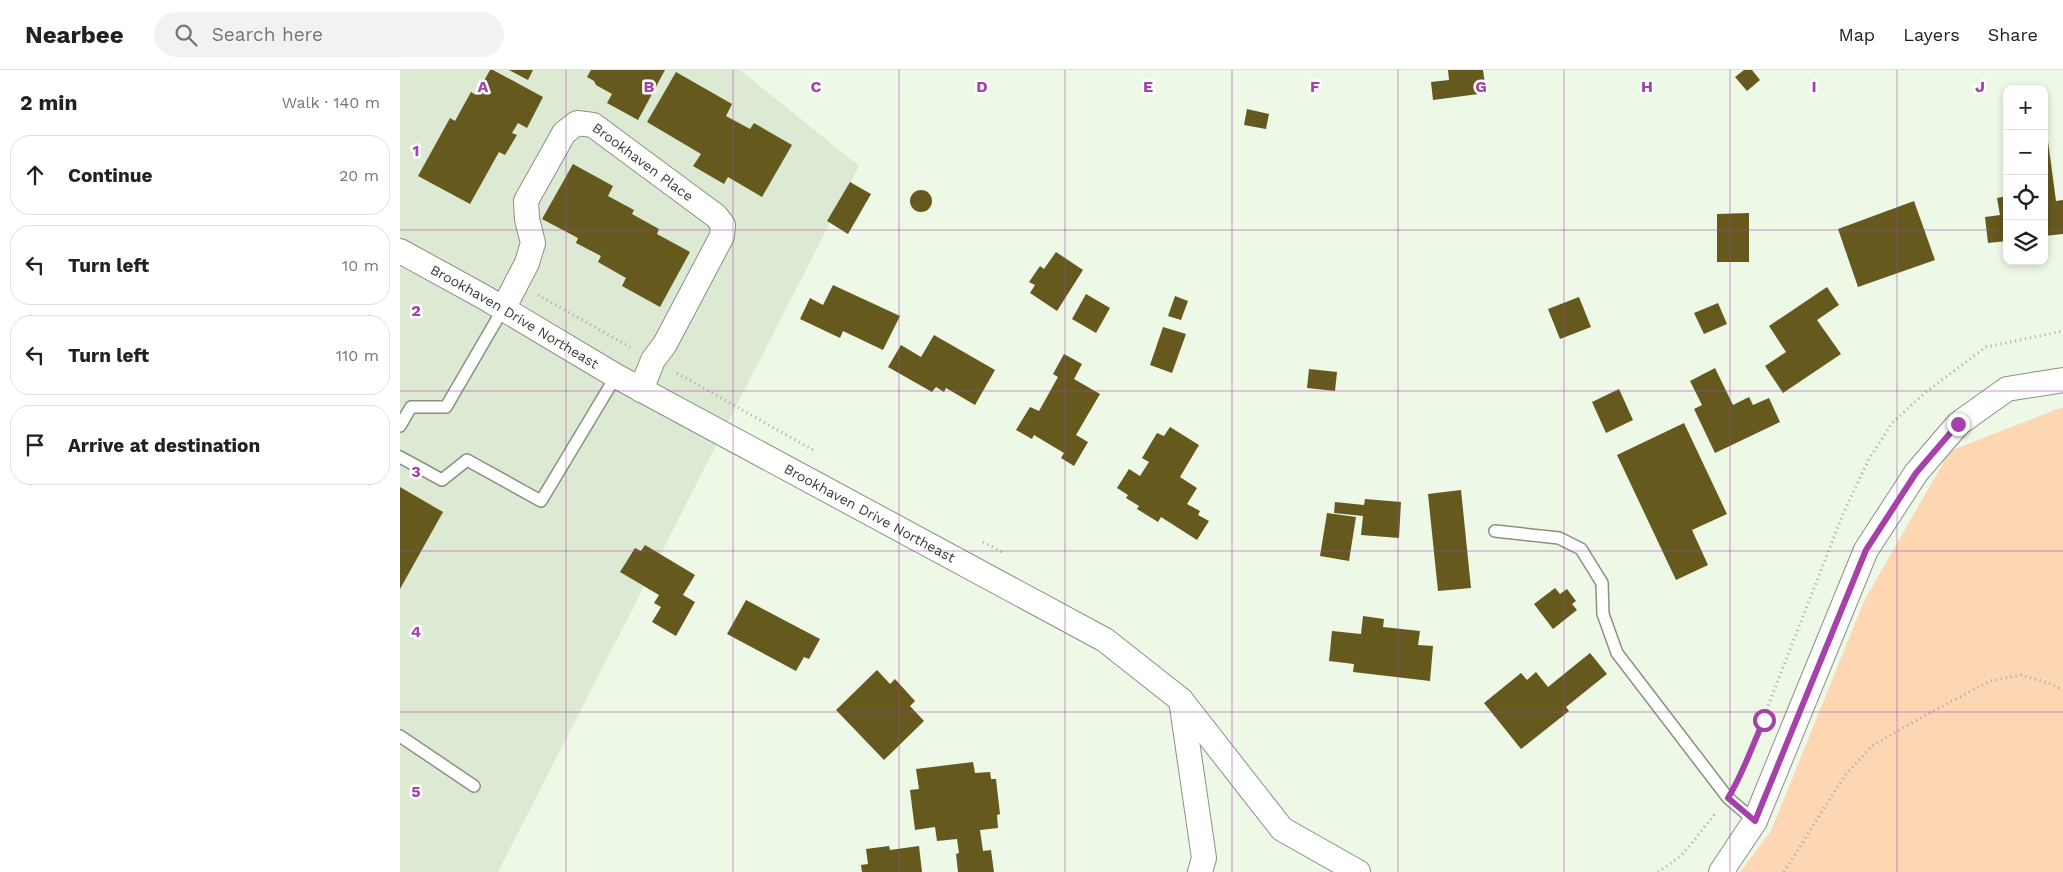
<!DOCTYPE html>
<html lang="en">
<head>
<meta charset="utf-8">
<style>
	body { margin:0; font-family:"Work Sans",sans-serif; background:#f2f2f2; color:#202124 }
	.controls { position:absolute; right:15px; top:15px; display:grid; overflow:hidden; border-radius:10px; box-shadow:0 2px 8px #0003 }
	.controls button { width:45px; height:45px; display:grid; place-items:center; padding:0; border:0; border-bottom:1px solid #e0e0e0; background:#fff; color:#202124; font:25px sans-serif }
	.stop { position:absolute; width:15px; height:15px; margin:-11px; border:4px solid #a442a9; border-radius:50%; background:#fff }
	.stop.end { background:#a442a9; border-color:#fff; box-shadow:0 1px 5px #0008 }
	.list { margin:0; padding:0; list-style:none }
	h2 { display:flex; justify-content:space-between; align-items:center; height:65px; margin:0; padding:0 20px; font-size:21px }
	h2 small { font-size:16px; font-weight:400; color:#757577 }
	.list li { display:grid; grid-template-columns:32px 1fr auto; gap:15px; align-items:center; box-sizing:border-box; height:80px; margin:0 10px 10px; padding:0 10px; border:1px solid #e0e0e0; border-radius:20px }
	.list b { display:block; font-size:19px; white-space:nowrap }
	.list em { font-size:16px; font-style:normal; color:#757577 }
	.icon { flex:none; width:28px; height:28px; fill:none; stroke:currentColor; stroke-width:2; stroke-linecap:round; stroke-linejoin:round }
	.map { position:relative; flex:none; width:1663px; height:802px; overflow:hidden }
	header { display:flex; align-items:center; gap:30px; box-sizing:border-box; height:70px; padding:0 25px; background:#fff; border-bottom:1px solid #e0e0e0 }
	header strong { font-size:24px }
	nav { display:flex; gap:28px; margin-inline-start:auto; font-size:18px }
	.search { width:350px; height:45px; background:#f2f2f2; display:flex; align-items:center; gap:12px; box-sizing:border-box; padding:0 18px; border-radius:28px; color:#757577; font-size:19px }
	main { display:flex }
	aside { flex:1; background:#fff }
	.map>svg:first-child { display:block }
</style>
</head>
<body>
<header>
<strong>Nearbee</strong>
<div class="search"><svg class="icon" aria-label="search" viewBox="0 0 24 24"><circle cx="10" cy="10" r="6"/><path d="M15 15l6 6"/></svg>Search here</div>
<nav><a>Map</a><a>Layers</a><a>Share</a></nav>
</header>
<main>
<aside>
<h2>2 min<small>Walk · 140 m</small></h2>
<ul class="list">
<li><svg class="icon" aria-label="ahead" viewBox="0 0 24 24"><path d="M12 20V5M6 11l6-6 6 6"/></svg><div><b>Continue</b></div><em>20 m</em></li>
<li><svg class="icon" aria-label="left" viewBox="0 0 24 24"><path d="M17 20v-9H6M10 6l-5 5 5 5"/></svg><div><b>Turn left</b></div><em>10 m</em></li>
<li><svg class="icon" aria-label="left" viewBox="0 0 24 24"><path d="M17 20v-9H6M10 6l-5 5 5 5"/></svg><div><b>Turn left</b></div><em>110 m</em></li>
<li><svg class="icon" aria-label="arrive" viewBox="0 0 24 24"><path d="M6 21V4h12l-3 4 3 4H6"/></svg><div><b>Arrive at destination</b></div></li>
</ul>
</aside>
<div class="map">
<svg width="1663" height="802" viewBox="0 0 1663 802">
	<rect width="100%" height="100%" fill="#eef8e7"/>
	<path fill="#ddead3" d="M0 0H340L459 96 98 802H0Z"/>
	<path fill="#fdd7b4" d="M1663 337V802H1340L1371 761 1464 531 1550 381Z"/>
	<g fill="#65591e">
		<path d="M90 0H93L143 27 127 58 118 53 112 63 117 65 105 85 99 82 70 134 18 106 50 48 55 51 71 22 76 25Z"/>
		<path d="M109 0H133L128 10Z"/>
		<path d="M191 0H265L238 50 207 33 212 24 196 15 194 11 187 7Z"/>
		<path d="M1048 0H1083L1086 23 1033 30 1031 12 1049 10Z"/>
		<path d="M1344 0H1352L1360 10 1347 21 1335 7Z"/>
		<path d="M276 2 332 34 326 46 350 59 354 53 392 75 362 127 328 107 324 114 293 96 301 84 247 52Z"/>
		<path d="M847 39 869 44 866 59 844 55Z"/>
		<path d="M1644 64H1647L1656 131 1663 130V164L1644 166Z"/>
		<path d="M173 94 213 116 208 126 234 140 232 144 259 159 257 164 290 182 260 237 222 216 226 208 198 192 201 186 176 173 178 168 142 149Z"/>
		<path d="M450 112 471 124 448 164 427 151Z"/>
		<circle cx="521" cy="131" r="11"/>
		<path d="M1607 126V171L1588 173 1585 147 1600 145 1597 128Z"/>
		<path d="M1514 131 1535 190 1458 217 1438 159Z"/>
		<path d="M1349 143V192H1317V144Z"/>
		<path d="M656 182 683 200 657 241 630 223 635 215 629 212 640 196 644 199Z"/>
		<path d="M433 215 500 246 483 280 443 261 440 268 400 249 410 228 423 235Z"/>
		<path d="M1427 217 1439 235 1417 250 1441 284 1383 323 1365 296 1386 282 1369 256Z"/>
		<path d="M686 224 710 238 696 263 672 249Z"/>
		<path d="M775 226 788 231 781 250 768 246Z"/>
		<path d="M1179 227 1191 257 1160 269 1148 239Z"/>
		<path d="M1318 233 1327 254 1304 264 1294 243Z"/>
		<path d="M763 257 786 264 772 303 750 295Z"/>
		<path d="M534 265 595 300 575 335 546 318 544 322 536 317 532 322 488 297 501 275 521 287Z"/>
		<path d="M664 284 682 294 674 309 700 324 676 365 688 372 674 396 661 388 664 383 634 365 632 369 616 360 630 337 639 341 658 307 653 304Z"/>
		<path d="M1315 298 1333 335 1349 327 1353 335 1369 328 1380 352 1315 383 1294 339 1302 335 1290 311Z"/>
		<path d="M909 299 937 302 935 321 907 318Z"/>
		<path d="M1219 319 1233 350 1206 363 1192 332Z"/>
		<path d="M1284 353 1327 444 1292 460 1308 495 1276 510 1217 385Z"/>
		<path d="M770 357 799 375 780 407 797 418 787 434 800 441 798 445 809 451 797 470 761 447 758 452 737 439 739 436 726 428 728 425 717 418 729 399 740 406 749 392 742 388 757 363 764 366Z"/>
		<path d="M0 417 43 442 0 519Z"/>
		<path d="M1061 420 1071 518 1038 521 1028 424Z"/>
		<path d="M965 429 1001 432 999 468 961 465 963 446 934 443 935 432 964 435Z"/>
		<path d="M927 443 956 447 949 491 920 486Z"/>
		<path d="M245 475 295 505 283 525 295 532 276 566 252 552 261 537 254 533 259 525 220 502 235 478 241 481Z"/>
		<path d="M1155 518 1160 524 1167 519 1176 531 1172 534 1177 540 1153 559 1134 534Z"/>
		<path d="M346 530 420 569 409 589 404 587 396 601 327 564Z"/>
		<path d="M963 546 984 549 983 557 1020 561 1018 575 1033 576 1030 611 953 602 954 594 929 591 932 561 961 564Z"/>
		<path d="M1190 583 1207 604 1166 637 1169 641 1121 679 1084 633 1121 603 1127 610 1136 602 1148 617Z"/>
		<path d="M477 600 490 614 495 609 515 631 510 636 524 651 484 690 436 640Z"/>
		<path d="M573 692 575 703 590 702 591 709H596L600 744 597 745 598 758 580 760 583 781 591 780 594 802H558L556 784 559 783 557 769 537 771 535 757 515 760 510 720 519 719 516 699Z"/>
		<path d="M489 776 490 780 519 776 522 802H462L461 795 468 794 466 779Z"/>
	</g>
	<g fill="none" stroke-linecap="round" stroke-linejoin="round">
		<g stroke="#899183" stroke-width="14">
			<g id="service">
				<path d="M0 356 11 337H46L103 239"/>
				<path d="M0 387 42 410 67 390 141 431 216 306"/>
				<path d="M1095 461 1159 468 1181 479 1202 513 1203 544 1217 583 1328 728 1355 751"/>
				<path d="M0 666 74 716"/>
			</g>
		</g>
		<g stroke="#899183" stroke-width="26">
			<g id="minor">
				<path id="s1" d="M0 181 82 226 216 306 705 570 781 630 804 788 800 802"/>
				<path id="s2" d="M103 239 127 193 133 173 127 149 126 131 164 63 177 53 193 55 316 146 323 155 322 166 265 274 253 290 241 320"/>
				<path d="M781 630 882 759 958 802"/>
				<path d="M1321 802 1355 751 1466 480 1516 403 1558 354 1607 319 1663 310"/>
			</g>
		</g>
		<g stroke="#a1a99c" stroke-width="3" stroke-dasharray="1 4" stroke-linecap="butt">
			<path d="M138 225 230 277"/>
			<path d="M277 303 413 380"/>
			<path d="M583 472 602 482"/>
			<path d="M1339 710 1443 444 1469 389 1492 353 1526 322 1586 277 1663 261"/>
			<path d="M1258 802 1282 785 1315 744"/>
			<path d="M1384 802 1445 705 1472 676 1524 646 1590 611 1621 605 1648 613 1663 620"/>
		</g>
		<use href="#service" stroke="#fff" stroke-width="11"/>
		<use href="#minor" stroke="#fff" stroke-width="24"/>
	</g>
	<g fill="none" stroke-linecap="round" stroke-linejoin="round">
		<path stroke="#a442a9" stroke-width="6" d="M1364 650C1352 676 1343 704 1328 728L1355 751 1466 480 1516 403 1558 354"/>
	</g>
	<path fill="none" stroke="#a442a9" stroke-width="1" stroke-opacity="0.55" d="M166 0V802M333 0V802M499 0V802M665 0V802M832 0V802M998 0V802M1164 0V802M1330 0V802M1497 0V802M0 160H1607M1644 160H1663M0 321H1663M0 481H1663M0 642H1663"/>
	<g text-anchor="middle" dominant-baseline="central" stroke-width="5" stroke-linejoin="round" paint-order="stroke">
		<g font-size="14" fill="#393d36" stroke="#fff">
			<text stroke="none"><textPath href="#s2" startOffset="288">Brookhaven Place</textPath></text>
			<text stroke="none"><textPath href="#s1" startOffset="132">Brookhaven Drive Northeast</textPath></text>
			<text stroke="none"><textPath href="#s1" startOffset="538">Brookhaven Drive Northeast</textPath></text>
		</g>
	</g>
	<g font-size="16" text-anchor="middle" font-weight="bold" fill="#a442a9" stroke="#fff" stroke-width="5" stroke-linejoin="round" paint-order="stroke">
		<text x="83" y="22">A</text>
		<text x="249" y="22">B</text>
		<text x="416" y="22">C</text>
		<text x="582" y="22">D</text>
		<text x="748" y="22">E</text>
		<text x="915" y="22">F</text>
		<text x="1081" y="22">G</text>
		<text x="1247" y="22">H</text>
		<text x="1414" y="22">I</text>
		<text x="1580" y="22">J</text>
		<text x="16" y="86">1</text>
		<text x="16" y="246">2</text>
		<text x="16" y="407">3</text>
		<text x="16" y="567">4</text>
		<text x="16" y="727">5</text>
	</g>
</svg>
<div class="controls">
<button>+</button>
<button>−</button>
<button><svg class="icon" aria-label="locate" viewBox="0 0 24 24"><circle cx="12" cy="12" r="6"/><path d="M12 2v4M12 18v4M2 12h4M18 12h4"/></svg></button>
<button><svg class="icon" aria-label="layers" viewBox="0 0 24 24"><path d="M12 4l9 5-9 5-9-5zM3 14l9 5 9-5"/></svg></button>
</div>
<div class="stop" style="left:1364px;top:650px"></div>
<div class="stop end" style="left:1558px;top:354px"></div>
</div>
</main>
</body>
</html>
